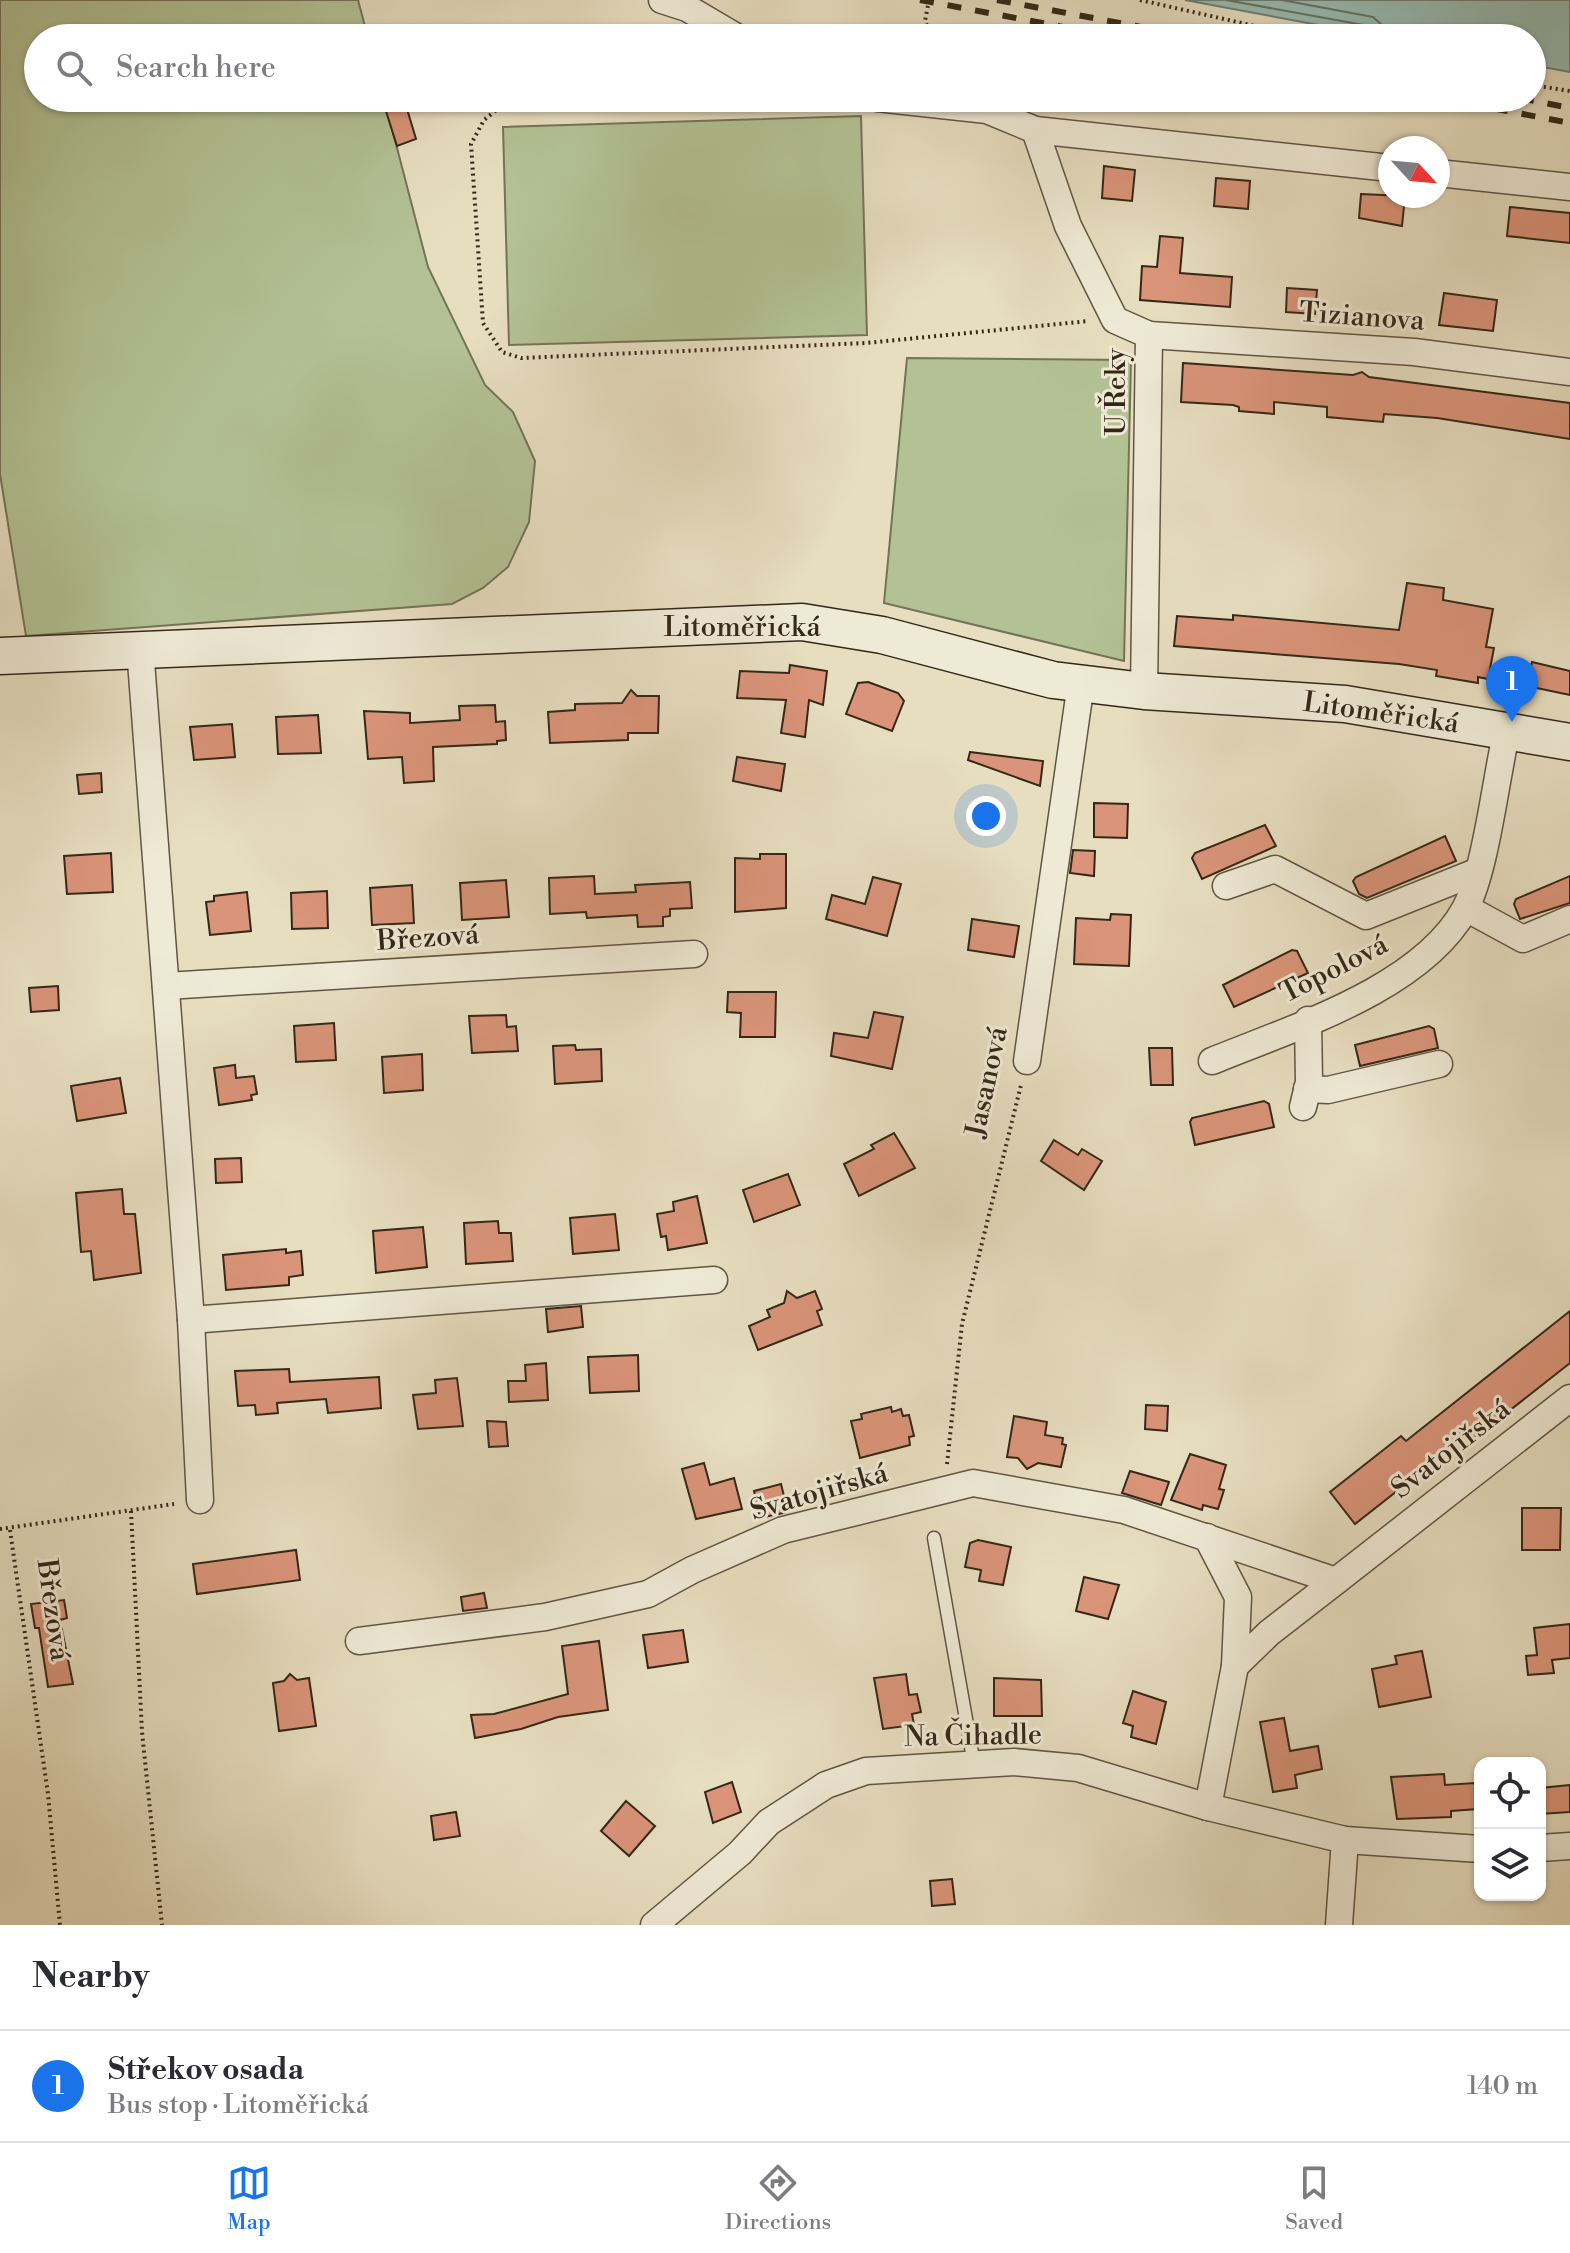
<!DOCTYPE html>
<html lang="en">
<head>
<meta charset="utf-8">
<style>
	body { margin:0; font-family:"Libre Bodoni",serif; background:#f7f7f7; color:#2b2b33 }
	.controls { position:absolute; right:24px; bottom:24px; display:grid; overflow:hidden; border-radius:16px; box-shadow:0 2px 6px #0004 }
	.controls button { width:72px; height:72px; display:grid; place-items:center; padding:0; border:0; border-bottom:2px solid #e1e1e2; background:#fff; color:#2b2b33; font:40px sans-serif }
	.compass { position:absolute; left:1378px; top:136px; width:72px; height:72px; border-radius:50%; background:#fff; box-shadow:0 2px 6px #0004; rotate:116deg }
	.you { position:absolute; left:986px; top:816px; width:28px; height:28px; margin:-20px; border:6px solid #fff; border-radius:50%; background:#1a73e8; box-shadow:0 0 0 12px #1a73e833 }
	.badge { display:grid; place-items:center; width:52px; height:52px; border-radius:50%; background:#1a73e8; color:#fff; font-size:26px; font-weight:700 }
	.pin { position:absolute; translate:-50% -66px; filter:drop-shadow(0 2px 4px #0008) }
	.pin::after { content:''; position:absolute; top:42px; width:28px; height:24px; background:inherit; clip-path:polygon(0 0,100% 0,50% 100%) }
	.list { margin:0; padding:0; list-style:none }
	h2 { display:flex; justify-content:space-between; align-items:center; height:104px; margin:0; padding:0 32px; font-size:34px }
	h2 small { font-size:26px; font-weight:400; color:#7c7c81 }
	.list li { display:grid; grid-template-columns:52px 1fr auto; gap:24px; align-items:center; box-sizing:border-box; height:112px; padding:0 32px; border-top:2px solid #e1e1e2 }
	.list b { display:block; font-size:30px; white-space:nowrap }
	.list p { margin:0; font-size:26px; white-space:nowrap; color:#7c7c81 }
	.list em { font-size:26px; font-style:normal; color:#7c7c81 }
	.icon { flex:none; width:44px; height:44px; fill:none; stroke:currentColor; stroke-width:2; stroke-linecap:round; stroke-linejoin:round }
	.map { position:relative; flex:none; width:1570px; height:1925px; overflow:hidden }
	.search { position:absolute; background:#fff; box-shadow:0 2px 6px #0004; left:24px; right:24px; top:24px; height:88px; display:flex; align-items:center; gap:20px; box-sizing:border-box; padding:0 28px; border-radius:44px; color:#7c7c81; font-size:30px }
	.sheet { height:216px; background:#fff }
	nav { display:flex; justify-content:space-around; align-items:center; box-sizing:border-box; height:112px; border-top:2px solid #e1e1e2; background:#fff; font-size:22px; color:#7c7c81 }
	nav a { display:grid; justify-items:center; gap:4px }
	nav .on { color:#1a73e8 }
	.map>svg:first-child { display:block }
</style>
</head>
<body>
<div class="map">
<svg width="1570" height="1925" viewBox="0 0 1570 1925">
	<rect width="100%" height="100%" fill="#e7dec0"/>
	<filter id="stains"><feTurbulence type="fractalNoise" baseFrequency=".0025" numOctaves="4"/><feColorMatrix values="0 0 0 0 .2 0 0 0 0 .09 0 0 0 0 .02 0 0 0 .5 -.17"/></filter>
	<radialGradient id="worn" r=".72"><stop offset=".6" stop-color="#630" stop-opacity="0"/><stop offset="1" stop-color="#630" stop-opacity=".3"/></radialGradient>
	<g fill="#b3c295" stroke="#747457" stroke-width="2">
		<path d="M0 0H358L368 38H38V98H384L428 267 485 385 513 412 535 461 529 522 508 567 483 588 452 604 26 636 0 474Z"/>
		<path d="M861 116 867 335 509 345 503 127Z"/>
		<path d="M907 358 1131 360 1124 661 884 603Z"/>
	</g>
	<path fill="#97bcb4" stroke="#6f8076" stroke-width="2" d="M1185 0H1570V72L1532 65V38H1388Z"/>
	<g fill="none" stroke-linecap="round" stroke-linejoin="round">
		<g stroke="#667266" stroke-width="2">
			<path d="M1226 0 1369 26 1375 31 1376 38"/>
			<path d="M1282 0 1373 17 1383 26 1386 38"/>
		</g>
	</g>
	<g fill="#da9479" stroke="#342719" stroke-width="2">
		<path d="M404 99 416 139 397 146 384 105Z"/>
		<path d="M1104 166 1135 170 1132 201 1102 198Z"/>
		<path d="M1216 178 1250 181 1248 209 1214 206Z"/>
		<path d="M1361 194 1405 196 1402 226 1359 218Z"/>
		<path d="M1510 207 1570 213V243L1507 236Z"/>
		<path d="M1160 236 1183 238 1180 273 1232 277 1230 307 1140 300 1142 266 1157 267Z"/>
		<path d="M1287 288 1317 290 1315 314 1286 312Z"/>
		<path d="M1444 293 1497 300 1493 331 1439 325Z"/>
		<path d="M1183 363 1353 375 1362 372 1369 377 1570 403V439L1437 418 1384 414 1383 422 1327 417V407L1274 402V414L1239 411V407L1233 405 1181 402Z"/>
		<path d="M1407 583 1444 588 1443 600 1493 609 1486 647 1494 648 1488 679 1478 677V683L1436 676 1437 670 1399 664 1174 646 1177 616 1233 620V615L1399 630Z"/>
		<path d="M1532 662 1570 671V695L1527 686Z"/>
		<path d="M790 665 827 671 823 705 809 700 805 737 781 733 786 700 737 698 740 671 789 673Z"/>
		<path d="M868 682 898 693 904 701 892 731 846 714 858 683Z"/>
		<path d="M631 690 637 696H659L658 733H628V740L550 743 548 712 575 710V704L622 703Z"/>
		<path d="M495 705 496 722 505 721 506 740 497 741V744L433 747 434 781 404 783 402 757 368 759 364 711 410 713V723L460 720 459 706Z"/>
		<path d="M318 715 321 753 278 754 276 717Z"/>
		<path d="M232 724 235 757 194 760 190 727Z"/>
		<path d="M970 752 1043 761 1040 786 968 760Z"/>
		<path d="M737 757 785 764 781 791 733 781Z"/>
		<path d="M101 773 102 792 79 794 77 775Z"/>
		<path d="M1094 803 1128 804 1127 838 1094 837Z"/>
		<path d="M1265 825 1276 846 1202 879 1192 858 1195 853Z"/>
		<path d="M1445 836 1456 861 1367 898 1359 894 1353 881 1356 877Z"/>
		<path d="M1073 850 1095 851 1094 876 1070 873Z"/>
		<path d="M111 853 113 892 67 894 64 856Z"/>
		<path d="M760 854H786V908L735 912V858L760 859Z"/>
		<path d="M594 876 595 894 636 892 635 885 690 882 692 908 670 909V916L663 917V926L638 927 637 915 587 918 586 912 550 914 549 878Z"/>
		<path d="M1570 876V903L1520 919 1514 904 1516 899Z"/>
		<path d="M873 877 901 884 887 936 826 919 832 895 865 904Z"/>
		<path d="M506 880 509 917 462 920 460 883Z"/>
		<path d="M412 885 414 923 372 925 370 888Z"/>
		<path d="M327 891 328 928 292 929 291 893Z"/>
		<path d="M247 892 251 931 210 935 206 902 214 901V896Z"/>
		<path d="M1111 914 1131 915 1129 966 1074 964 1076 918 1110 920Z"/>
		<path d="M972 919 1019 926 1014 957 968 950Z"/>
		<path d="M1292 950 1297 951 1308 973 1234 1007 1223 985Z"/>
		<path d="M58 986 59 1010 31 1012 29 988Z"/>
		<path d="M728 992H776L775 1037H740L741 1013 727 1012Z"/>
		<path d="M874 1012 903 1017 892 1069 831 1056 834 1033 868 1038Z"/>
		<path d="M506 1015 507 1027 516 1026 518 1051 472 1053 469 1016Z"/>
		<path d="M334 1023 336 1060 296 1062 294 1026Z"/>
		<path d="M1429 1026 1434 1029 1438 1048 1360 1066 1355 1045Z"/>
		<path d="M575 1045 576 1050 601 1049 602 1081 555 1084 553 1046Z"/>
		<path d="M1149 1048H1172L1173 1085H1151Z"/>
		<path d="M422 1054 423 1090 384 1093 382 1057Z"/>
		<path d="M235 1065 236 1078 254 1076 257 1094 251 1095 252 1100 219 1105 214 1068Z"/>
		<path d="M120 1078 126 1113 77 1121 71 1086Z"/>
		<path d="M1264 1101 1269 1104 1274 1127 1195 1145 1190 1122 1192 1118Z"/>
		<path d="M894 1133 915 1168 859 1196 844 1164 874 1149 871 1145Z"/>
		<path d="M1054 1140 1078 1155 1082 1149 1102 1161 1084 1190 1041 1161Z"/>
		<path d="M241 1158 242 1182 216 1183 215 1159Z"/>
		<path d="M788 1174 800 1205 754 1222 743 1190Z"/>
		<path d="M122 1189 124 1214H135L141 1273 94 1280 91 1251 81 1252 76 1193Z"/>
		<path d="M697 1196 707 1243 668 1250 666 1236 661 1237 657 1214 674 1211 673 1202Z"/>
		<path d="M615 1214 619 1250 573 1254 570 1218Z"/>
		<path d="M498 1221 499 1233H511L513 1261 466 1264 464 1223Z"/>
		<path d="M423 1227 427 1267 376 1273 373 1231Z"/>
		<path d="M286 1249V1253L301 1251 303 1275 289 1277V1285L226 1290 223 1255Z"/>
		<path d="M787 1291 797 1298 815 1291 822 1309 817 1311 822 1325 758 1350 749 1326 770 1317 767 1310 784 1303Z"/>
		<path d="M581 1306 583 1327 548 1332 546 1309Z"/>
		<path d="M1570 1311V1363L1429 1474 1425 1469 1355 1524 1330 1492 1401 1436 1406 1441Z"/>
		<path d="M638 1355 639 1391 590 1393 588 1357Z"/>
		<path d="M546 1363 548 1400 509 1402 508 1381H526L525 1365Z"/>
		<path d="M289 1369 290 1382 379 1377 381 1408 328 1413 326 1399 277 1403 278 1413 256 1415 255 1405 238 1406 235 1371Z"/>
		<path d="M457 1378 463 1426 418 1429 413 1395 436 1393 435 1380Z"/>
		<path d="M1146 1405 1168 1406 1167 1431 1145 1429Z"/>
		<path d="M891 1407 892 1412 901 1409 903 1416 909 1415 914 1436 909 1437 910 1445 860 1458 851 1421 862 1419 861 1414Z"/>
		<path d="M1014 1416 1047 1422 1045 1435 1063 1438 1062 1444 1066 1445 1061 1467 1038 1463 1027 1469 1018 1458 1007 1457Z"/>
		<path d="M487 1421 506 1422 508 1446 489 1447Z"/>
		<path d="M1190 1454 1226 1465 1219 1489 1224 1490 1218 1509 1203 1505 1202 1510 1171 1500Z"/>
		<path d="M704 1463 710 1485 734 1478 742 1509 696 1519 682 1469Z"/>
		<path d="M1130 1471 1169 1482 1161 1505 1122 1493Z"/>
		<path d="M781 1484 788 1512 760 1518 754 1491Z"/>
		<path d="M1522 1508H1561L1560 1550H1522Z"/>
		<path d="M978 1540 1011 1547 1003 1585 979 1581 981 1570 965 1567 970 1543Z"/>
		<path d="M296 1550 300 1580 197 1594 193 1564Z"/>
		<path d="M1084 1577 1119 1585 1108 1619 1076 1611Z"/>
		<path d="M484 1593 487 1608 463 1611 461 1597Z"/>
		<path d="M64 1600 67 1618 60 1620 73 1684 48 1687 39 1628H35L31 1604Z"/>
		<path d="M1570 1624V1658L1552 1660 1554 1673 1528 1675 1526 1656 1537 1655 1534 1628Z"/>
		<path d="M683 1630 688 1662 648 1668 643 1635Z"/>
		<path d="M599 1641 608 1710 558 1717 521 1729 475 1738 471 1715 494 1714 568 1694 562 1646Z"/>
		<path d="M1422 1651 1431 1697 1379 1707 1372 1669 1397 1664 1395 1656Z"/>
		<path d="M290 1674 297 1680 309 1678 316 1726 279 1731 273 1683 284 1681Z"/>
		<path d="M906 1674 909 1695 917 1694 921 1712 912 1714 914 1725 883 1729 874 1678Z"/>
		<path d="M994 1678 1041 1680 1042 1716H994Z"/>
		<path d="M1133 1691 1166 1702 1156 1744 1131 1737 1133 1726 1123 1723Z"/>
		<path d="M1284 1718 1290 1751 1318 1746 1322 1769 1295 1775 1297 1788 1273 1792 1260 1722Z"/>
		<path d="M1444 1774 1445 1785 1475 1783 1478 1809 1451 1811V1817L1397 1819 1391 1777Z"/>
		<path d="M732 1782 741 1812 713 1823 705 1792Z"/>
		<path d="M1570 1785V1812L1540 1814V1788Z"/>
		<path d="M626 1801 655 1826 629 1856 601 1831Z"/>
		<path d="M456 1812 460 1836 434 1840 431 1816Z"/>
		<path d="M952 1879 955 1904 932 1906 930 1881Z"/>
	</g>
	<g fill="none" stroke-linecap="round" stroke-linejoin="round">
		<g stroke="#615543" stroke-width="15">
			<path id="lane" d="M934 1538 974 1764"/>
		</g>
		<g stroke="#615543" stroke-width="29">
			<g id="street">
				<path d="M662 0 687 8 738 38"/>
				<path d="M877 98 987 110 1035 130 1390 168"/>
				<path d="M1035 130 1068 226 1115 320 1149 335 1144 691"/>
				<path d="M1438 173 1570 187"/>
				<path d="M1149 335 1414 352 1570 372"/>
				<path d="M140 648 191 1320 200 1500"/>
				<path d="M1226 886 1275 869 1366 916 1476 872"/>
				<path d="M1466 908 1523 939 1570 919"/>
				<path d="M166 986 694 954"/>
				<path d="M1027 1061 1081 683"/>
				<path d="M1212 1061C1292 1028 1421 989 1465 909 1486 870 1496 777 1507 730"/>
				<path d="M1307 1089 1328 1090 1439 1064"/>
				<path d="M1303 1107 1309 1082 1308 1020"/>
				<path d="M191 1320 714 1280"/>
				<path d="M1207 1537 1238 1597 1235 1666 1208 1807"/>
				<path d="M359 1641 545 1617 648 1594 692 1570 783 1530 973 1483 1124 1510 1336 1581 1570 1398"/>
				<path d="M1235 1666 1269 1633 1336 1581"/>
				<path d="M1540 1848 1570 1846"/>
				<path d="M654 1925 740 1853 769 1822 826 1785 866 1771 1014 1762 1078 1768 1208 1807 1345 1840 1480 1849"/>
				<path d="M1339 1925 1345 1840"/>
			</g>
		</g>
		<g stroke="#342719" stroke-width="39">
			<path id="secondary" d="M0 656 802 622 882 635 1053 680 1144 691 1345 704 1570 742"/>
		</g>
		<g stroke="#342719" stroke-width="4" stroke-dasharray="2 4" stroke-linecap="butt">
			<path d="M929 0 925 21 932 38"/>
			<path d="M1140 0 1308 38"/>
			<path d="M1532 85 1570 91"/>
			<path d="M505 103 484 120 471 144 483 323 502 352 521 358 866 343 1089 321"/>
			<path d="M947 1464 962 1324 1021 1085"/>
			<path d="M131 1511 142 1732 162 1925"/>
			<path d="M0 1529 174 1504"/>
			<path d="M10 1530 48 1794 60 1925"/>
		</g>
		<use href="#lane" stroke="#efead6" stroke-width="12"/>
		<use href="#street" stroke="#efead6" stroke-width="26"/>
		<use href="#secondary" stroke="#efead6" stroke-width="36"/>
		<g stroke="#342719" stroke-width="6" stroke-dasharray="14 14" stroke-linecap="butt">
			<path d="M920 0 1122 38"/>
			<path d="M997 0 1200 38"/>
			<path d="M1439 98 1570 123"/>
			<path d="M1520 98 1570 108"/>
		</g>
	</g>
	<g text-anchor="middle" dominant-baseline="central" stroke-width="6" stroke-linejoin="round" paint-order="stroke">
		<g font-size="28" fill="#342719" stroke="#efead6">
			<text transform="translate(1362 317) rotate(4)">Tizianova</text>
			<text transform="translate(1116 392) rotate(-90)">U Řeky</text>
			<text x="742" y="627">Litoměřická</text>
			<text transform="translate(1381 713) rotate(8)">Litoměřická</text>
			<text transform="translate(428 938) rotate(-4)">Březová</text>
			<text transform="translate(1334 969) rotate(-27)">Topolová</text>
			<text transform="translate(987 1082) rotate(-78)">Jasanová</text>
			<text transform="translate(1451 1449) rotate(-38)">Svatojiřská</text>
			<text transform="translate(819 1492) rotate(-16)">Svatojiřská</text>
			<text transform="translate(53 1610) rotate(82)">Březová</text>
			<text transform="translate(973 1736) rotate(-1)">Na Čihadle</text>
		</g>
	</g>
	<rect width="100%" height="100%" filter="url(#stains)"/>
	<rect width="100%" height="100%" fill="url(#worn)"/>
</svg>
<div class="controls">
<button><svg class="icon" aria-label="locate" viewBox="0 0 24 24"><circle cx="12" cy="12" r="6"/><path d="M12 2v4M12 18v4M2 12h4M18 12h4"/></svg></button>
<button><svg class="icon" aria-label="layers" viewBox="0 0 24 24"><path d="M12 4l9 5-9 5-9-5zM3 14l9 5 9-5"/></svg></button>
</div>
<svg class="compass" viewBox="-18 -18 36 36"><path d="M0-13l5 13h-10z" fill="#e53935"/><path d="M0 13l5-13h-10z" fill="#7c7c81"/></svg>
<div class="you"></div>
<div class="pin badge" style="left:1512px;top:722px">1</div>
<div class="search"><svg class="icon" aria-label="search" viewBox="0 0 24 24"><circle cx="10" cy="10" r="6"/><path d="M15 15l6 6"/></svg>Search here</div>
</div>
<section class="sheet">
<h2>Nearby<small></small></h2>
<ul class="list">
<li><span class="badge">1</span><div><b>Střekov osada</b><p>Bus stop · Litoměřická</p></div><em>140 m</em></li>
</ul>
</section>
<nav>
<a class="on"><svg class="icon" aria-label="map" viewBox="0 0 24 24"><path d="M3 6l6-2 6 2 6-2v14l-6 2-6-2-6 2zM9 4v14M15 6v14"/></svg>Map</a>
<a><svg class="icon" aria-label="directions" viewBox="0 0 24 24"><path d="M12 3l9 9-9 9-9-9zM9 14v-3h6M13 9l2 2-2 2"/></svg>Directions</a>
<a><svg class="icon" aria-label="saved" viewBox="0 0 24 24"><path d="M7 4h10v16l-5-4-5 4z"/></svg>Saved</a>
</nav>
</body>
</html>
